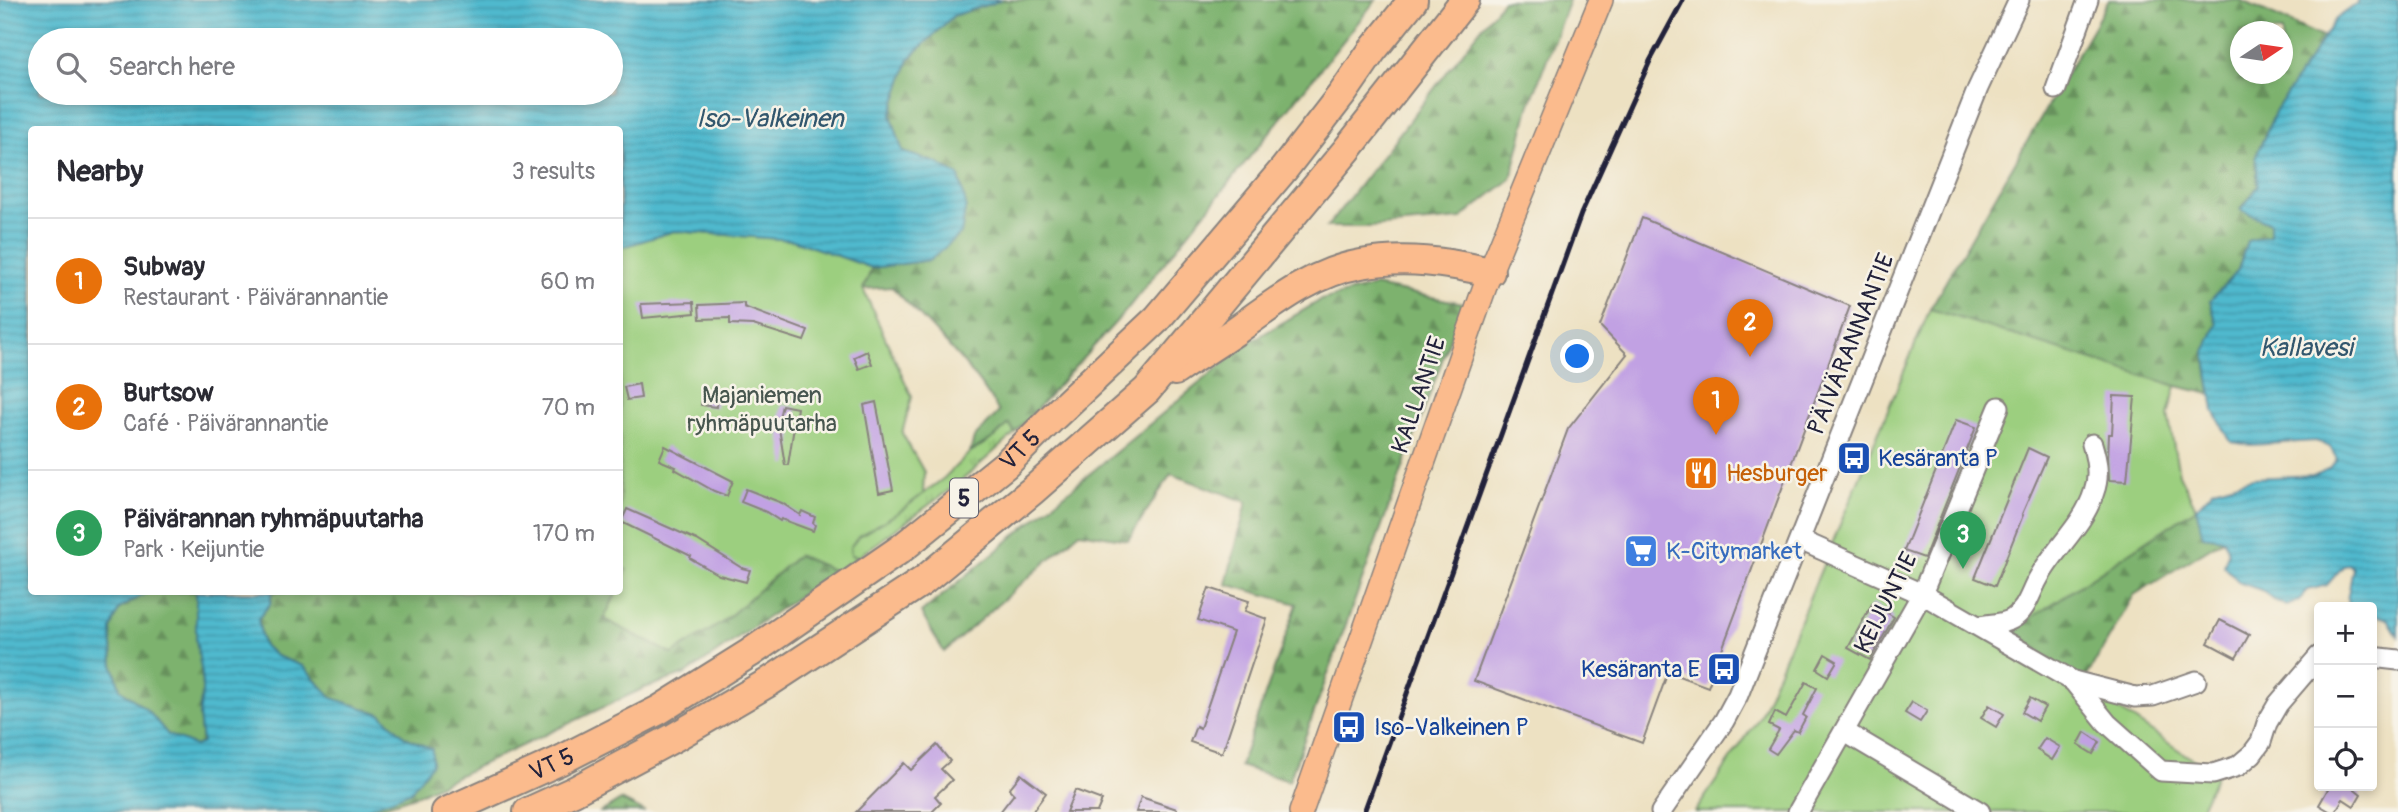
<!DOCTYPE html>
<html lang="en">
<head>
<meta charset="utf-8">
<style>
	body { margin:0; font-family:Pangolin,sans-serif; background:#f2f2f3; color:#2b2b33 }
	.controls { position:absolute; right:21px; bottom:21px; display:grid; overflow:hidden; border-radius:7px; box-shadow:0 4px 10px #0003 }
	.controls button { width:63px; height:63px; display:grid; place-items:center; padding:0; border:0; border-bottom:2px solid #e1e1e2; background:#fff; color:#2b2b33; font:35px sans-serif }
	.compass { position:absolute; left:2230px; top:21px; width:63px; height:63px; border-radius:50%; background:#fff; box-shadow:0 4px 10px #0003; rotate:77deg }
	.you { position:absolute; left:1578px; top:357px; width:24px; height:24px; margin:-18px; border:5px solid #fff; border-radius:50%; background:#1a73e8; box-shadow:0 0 0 10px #1a73e833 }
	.badge { display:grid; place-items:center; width:46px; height:46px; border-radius:50%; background:#1a73e8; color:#fff; font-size:23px; font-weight:700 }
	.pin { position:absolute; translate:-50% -58px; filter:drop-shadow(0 2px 4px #0008) }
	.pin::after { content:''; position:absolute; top:37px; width:24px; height:21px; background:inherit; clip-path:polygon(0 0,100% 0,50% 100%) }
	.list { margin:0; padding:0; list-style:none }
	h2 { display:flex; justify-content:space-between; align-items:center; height:91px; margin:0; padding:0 28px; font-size:30px }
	h2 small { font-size:23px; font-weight:400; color:#7c7c81 }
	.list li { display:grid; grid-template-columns:46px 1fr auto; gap:21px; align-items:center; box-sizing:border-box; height:126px; padding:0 28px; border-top:2px solid #e1e1e2 }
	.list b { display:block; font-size:26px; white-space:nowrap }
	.list p { margin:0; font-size:23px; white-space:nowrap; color:#7c7c81 }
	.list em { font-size:23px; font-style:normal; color:#7c7c81 }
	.icon { flex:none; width:38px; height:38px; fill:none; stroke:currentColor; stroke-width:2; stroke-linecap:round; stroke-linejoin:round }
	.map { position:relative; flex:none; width:2398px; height:812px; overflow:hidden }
	.search { position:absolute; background:#fff; box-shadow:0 4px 10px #0003; left:28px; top:28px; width:595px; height:77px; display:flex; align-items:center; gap:18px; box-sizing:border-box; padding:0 24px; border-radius:38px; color:#7c7c81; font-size:26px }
	.panel { position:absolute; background:#fff; box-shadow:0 4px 10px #0003; left:28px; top:126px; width:595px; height:469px; border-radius:7px }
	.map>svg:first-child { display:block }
</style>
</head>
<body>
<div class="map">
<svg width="2398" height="812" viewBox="0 0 2398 812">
	<defs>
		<pattern id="grass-tufts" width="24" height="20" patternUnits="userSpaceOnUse" patternTransform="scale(1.75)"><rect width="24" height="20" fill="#9ccf7f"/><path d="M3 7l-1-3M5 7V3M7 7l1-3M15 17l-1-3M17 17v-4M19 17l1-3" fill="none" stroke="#86b16f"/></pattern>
		<pattern id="forest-firs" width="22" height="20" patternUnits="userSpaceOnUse" patternTransform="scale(1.75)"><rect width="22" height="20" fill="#7db26e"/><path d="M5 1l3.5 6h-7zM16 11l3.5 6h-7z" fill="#66905c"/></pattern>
		<pattern id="water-rules" width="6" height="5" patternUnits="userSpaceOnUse" patternTransform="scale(1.75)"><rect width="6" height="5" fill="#50b9ce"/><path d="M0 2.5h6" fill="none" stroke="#4296a8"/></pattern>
	</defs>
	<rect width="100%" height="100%" fill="#f7f3e8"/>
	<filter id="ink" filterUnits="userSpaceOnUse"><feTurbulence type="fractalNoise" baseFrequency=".0143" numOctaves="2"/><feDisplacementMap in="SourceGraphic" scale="14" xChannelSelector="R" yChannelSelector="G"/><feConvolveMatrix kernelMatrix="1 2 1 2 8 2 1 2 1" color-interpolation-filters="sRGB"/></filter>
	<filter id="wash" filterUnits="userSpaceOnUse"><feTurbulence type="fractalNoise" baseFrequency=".00686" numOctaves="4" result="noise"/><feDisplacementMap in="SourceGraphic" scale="28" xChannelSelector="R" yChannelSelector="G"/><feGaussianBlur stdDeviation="1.57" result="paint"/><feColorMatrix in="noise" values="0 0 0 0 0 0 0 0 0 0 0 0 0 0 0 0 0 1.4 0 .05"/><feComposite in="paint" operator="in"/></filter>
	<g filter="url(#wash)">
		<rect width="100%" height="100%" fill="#ede1c2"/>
		<path fill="url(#grass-tufts)" stroke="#5f785d" stroke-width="2" d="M1009 424 1015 433 960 482 858 557 851 555 850 547 859 536 899 512 944 478 970 452 995 437Z"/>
		<g fill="url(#forest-firs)" stroke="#506a54" stroke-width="2" fill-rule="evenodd">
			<path d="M1002 0H1376L1124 313 1015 433 1008 424 995 437 970 452 974 438 999 412C971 364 930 327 892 287L863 289 872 268 930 260 937 163 903 152 891 115 909 59 953 16Z"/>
			<path d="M1503 0H1569L1529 107 1511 179 1460 219 1371 227H1327Z"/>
			<path d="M2109 0H2241L2324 38 2276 110 2256 156 2258 186 2241 209 2270 223V236L2247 241 2238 270 2210 301 2217 324 2205 352 2211 394 2176 386 1930 309ZM2240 32H2282V74H2240Z"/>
			<path d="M1374 286 1463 303 1289 781 1240 766 1297 604 1226 584 1247 502 1171 474 1128 540 1080 532 944 652 921 613 1248 343 1321 300Z"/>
			<path d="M2196 508 2203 535 2224 539 2134 595 2082 685 2013 630Z"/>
			<path d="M798 555 835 571 686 674 642 689 417 795 366 812H359L368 807 421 744 405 737 381 714 332 698 303 666 276 656 263 645 258 619 270 604 272 592H617L604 619 723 622Z"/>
			<path d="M148 592H196L202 675V693L199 715 202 743 195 746 168 735 149 712 120 689 113 664 111 629 119 609Z"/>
			<path d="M621 800 645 812H601Z"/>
		</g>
		<g fill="#9ccf7f" stroke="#5f785d" stroke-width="2">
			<path d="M674 231 793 240 872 268 863 289 912 397 902 433 924 472 923 494 899 512 859 536 850 547 851 555 858 557 835 571 798 555 723 622 672 654 604 619 617 592H620V586L627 570 620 567V248Z"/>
			<path d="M1930 309 2176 386 2168 415 2179 474 2196 508 2013 630 2082 685 2216 775 2199 812H1695L1760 716Z"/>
		</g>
		<g fill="url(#water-rules)" stroke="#396e84" stroke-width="2" fill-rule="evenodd">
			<path d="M0 0H1002L953 16 909 59 891 115 903 152 937 163 959 176 966 205 961 234 930 260 872 268 793 240 674 231 620 248V130H32V592H148L119 609 111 629 113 664 120 689 149 712 168 735 195 746 202 743 199 715 202 693V675L196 640V592H272L270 604 258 619 263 645 276 656 303 666 332 698 381 714 405 737 432 749V764L410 792 359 812H0ZM611 40V93H40V40Z"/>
			<path d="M2357 0H2398V636L2388 619 2372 614V607H2349L2347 600 2353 568 2349 564 2344 565 2327 585 2308 590 2298 601 2287 606 2275 601 2261 590 2240 583 2224 566 2228 552 2224 539 2203 536 2196 508 2214 489 2253 478 2315 475 2329 469 2337 459 2330 447 2316 441 2251 445 2231 442 2214 411 2205 352 2217 324 2210 301 2238 270 2247 241 2270 235V223L2241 210 2258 186 2256 156 2276 110 2336 19 2357 4Z"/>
		</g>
		<g id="blocks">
			<g fill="#c1a1e3">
				<path d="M1642 218 1850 306 1708 687 1668 672 1642 743 1474 681 1568 429 1627 354 1600 326Z"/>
				<path d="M694 302 695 313 643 318 641 304Z"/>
				<path d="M744 303V307L808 331 804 341 753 325 730 324V318L700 319 699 305Z"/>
				<path d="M867 351 872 364 859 369 854 357Z"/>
				<path d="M639 384 641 398 627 400 624 387Z"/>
				<path d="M703 392 717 394 716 407 701 405Z"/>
				<path d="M2114 396 2135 397 2127 481 2109 480 2108 457 2109 434H2112Z"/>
				<path d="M876 402 893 490 879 493 864 405Z"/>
				<path d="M782 405 797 408 788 465H785L778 422Z"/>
				<path d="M1956 420 1976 427 1924 558 1904 551Z"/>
				<path d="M665 446 733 481 727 496 714 491 675 469 676 467 659 460Z"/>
				<path d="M2028 448 2047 457 2022 514 2023 515 1995 586 1975 578Z"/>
				<path d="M746 489 782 503 800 515 802 511 815 517 813 523 815 525 813 531 781 519 780 521 766 512 741 502Z"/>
				<path d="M627 509 697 540 742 568 750 570 746 582 719 575 690 558 691 556 621 522Z"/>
				<path d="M1209 588 1249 601 1245 611 1267 619 1222 753 1190 742 1196 726 1200 728 1233 632 1198 620Z"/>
				<path d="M1872 604 1894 617 1870 660 1848 648Z"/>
				<path d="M2220 620 2249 635 2236 658 2208 643Z"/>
				<path d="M1825 654 1837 661 1828 676 1817 669Z"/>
				<path d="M1806 682 1817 688 1803 715 1806 717 1798 732 1794 730 1776 754 1768 749 1779 730 1769 725 1775 712 1786 718Z"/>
				<path d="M2030 698 2045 707 2037 721 2022 712Z"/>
				<path d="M1912 702 1927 711 1920 722 1905 713Z"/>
				<path d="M1989 705 2004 714 1996 727 1981 718Z"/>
				<path d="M2085 732 2100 742 2093 754 2078 745Z"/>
				<path d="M2045 738 2060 747 2052 760 2037 750Z"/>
				<path d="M937 745 950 761 941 769 952 780 935 796 941 803 932 812H856L904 763 911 770Z"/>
				<path d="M1021 774 1046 793 1032 812H1000L1014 794 1009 789Z"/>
				<path d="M2322 786H2351L2361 794 2354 806 2343 799 2335 812H2331L2319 805 2328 789Z"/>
				<path d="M1075 790 1102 800 1097 812H1066Z"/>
				<path d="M1141 797 1177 809V812H1136Z"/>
			</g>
		</g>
	</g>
	<g filter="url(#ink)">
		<use href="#blocks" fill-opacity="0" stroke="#88827e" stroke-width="2"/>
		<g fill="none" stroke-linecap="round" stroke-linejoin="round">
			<g stroke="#88827e" stroke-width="23">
				<g id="minor">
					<path d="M2056 89 2088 0"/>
					<path d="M1800 540 1922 594 2073 681 2135 697 2153 696 2196 681"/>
					<path d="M1980 626C1989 624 2004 624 2012 619 2027 610 2030 593 2038 579 2054 549 2084 525 2094 492 2100 476 2097 460 2092 444"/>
					<path d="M2372 657 2398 660"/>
					<path d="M2073 681 2107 723 2161 771 2213 774 2238 766 2252 754 2261 742 2267 723 2278 704 2319 656"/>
					<path d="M1845 732 1980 812"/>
					<path d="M1661 812 1724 721 1738 695 1978 88 2019 0"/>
					<path d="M1798 812 1922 594 1999 407"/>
				</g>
			</g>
			<g stroke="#88827e" stroke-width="26">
				<path id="major" d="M1301 812 1490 272 1601 0"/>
			</g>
			<g stroke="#88827e" stroke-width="32">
				<g id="highway">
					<path d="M1175 371C1195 357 1215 345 1234 332 1273 304 1313 272 1361 264 1405 256 1447 262 1490 272"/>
					<path id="s1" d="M446 812 559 761 659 710 750 653 902 548 1006 464 1053 417 1157 319 1284 169 1343 93 1372 51 1413 0"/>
					<path d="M528 812 574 791 675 737 769 682 923 581 1032 491 1147 390 1346 151 1465 0"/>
				</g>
			</g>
			<use href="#minor" stroke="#fff" stroke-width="19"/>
			<use href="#major" stroke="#fbbb8d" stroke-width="23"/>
			<use href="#highway" stroke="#fbbb8d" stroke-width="28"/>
			<path stroke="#22223b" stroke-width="5" d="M1364 812 1581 214 1650 61 1683 0"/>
		</g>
	</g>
	<defs>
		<g id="bus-square" transform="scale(1.75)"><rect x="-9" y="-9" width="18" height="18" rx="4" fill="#1a4fb4" stroke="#f7f3e8"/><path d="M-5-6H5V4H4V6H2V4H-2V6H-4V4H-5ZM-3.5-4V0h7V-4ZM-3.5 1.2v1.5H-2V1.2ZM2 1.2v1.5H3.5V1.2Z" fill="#fff"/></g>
		<g id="restaurant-square" transform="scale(1.75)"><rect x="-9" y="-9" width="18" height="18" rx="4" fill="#e8710a" stroke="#f7f3e8"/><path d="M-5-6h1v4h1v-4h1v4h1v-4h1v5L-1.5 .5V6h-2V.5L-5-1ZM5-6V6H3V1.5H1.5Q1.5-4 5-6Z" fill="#fff"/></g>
		<g id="supermarket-square" transform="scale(1.75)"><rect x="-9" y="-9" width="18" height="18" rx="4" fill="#3f7fe0" stroke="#f7f3e8"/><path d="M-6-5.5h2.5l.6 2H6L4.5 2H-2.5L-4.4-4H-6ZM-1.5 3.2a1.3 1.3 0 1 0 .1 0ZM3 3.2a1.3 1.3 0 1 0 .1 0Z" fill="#fff"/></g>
	</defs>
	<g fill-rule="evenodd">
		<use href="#bus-square" x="1854" y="458"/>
		<use href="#restaurant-square" x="1701" y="473"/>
		<use href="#supermarket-square" x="1641" y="551"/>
		<use href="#bus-square" x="1724" y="669"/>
		<use href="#bus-square" x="1349" y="727"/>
	</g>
	<g text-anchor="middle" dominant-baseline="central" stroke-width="5" stroke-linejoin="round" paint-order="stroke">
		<rect fill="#f7f3e8" stroke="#62616f" stroke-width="2" x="950" y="478.5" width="28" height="39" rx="5"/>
		<g font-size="23" font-weight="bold" fill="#22223b">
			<text x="964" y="498">5</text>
		</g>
		<g font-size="24" fill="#22223b" stroke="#f7f3e8">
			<text transform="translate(1851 344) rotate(-68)">PÄIVÄRANNANTIE</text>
			<text transform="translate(1419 395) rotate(-71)">KALLANTIE</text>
			<text stroke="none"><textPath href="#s1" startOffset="682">VT 5</textPath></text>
			<text transform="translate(1886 603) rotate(-63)">KEIJUNTIE</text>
			<text stroke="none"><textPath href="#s1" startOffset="116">VT 5</textPath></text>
		</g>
		<g font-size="24" fill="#47564f" stroke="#f7f3e8">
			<text x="762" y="395">Majaniemen<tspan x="762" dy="28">ryhmäpuutarha</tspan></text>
		</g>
		<g font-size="24" fill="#164399" stroke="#f7f3e8" text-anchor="start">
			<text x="1878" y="458">Kesäranta P</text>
			<text x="1700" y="669" text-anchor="end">Kesäranta E</text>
			<text x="1374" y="727">Iso-Valkeinen P</text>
		</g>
		<g font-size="24" fill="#c56008" stroke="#f7f3e8" text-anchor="start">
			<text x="1726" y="473">Hesburger</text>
		</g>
		<g font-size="24" fill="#366cbe" stroke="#f7f3e8" text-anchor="start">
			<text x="1666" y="551">K-Citymarket</text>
		</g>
		<g font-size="26" font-style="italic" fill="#32576e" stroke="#f7f3e8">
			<text x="770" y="119">Iso-Valkeinen</text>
			<text x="2306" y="348">Kallavesi</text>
		</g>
	</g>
</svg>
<div class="controls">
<button>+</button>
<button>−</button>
<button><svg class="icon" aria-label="locate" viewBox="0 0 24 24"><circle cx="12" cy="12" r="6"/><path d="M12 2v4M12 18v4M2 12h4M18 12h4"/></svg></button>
</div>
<svg class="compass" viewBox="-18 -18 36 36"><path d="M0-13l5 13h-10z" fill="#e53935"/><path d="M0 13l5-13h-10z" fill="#7c7c81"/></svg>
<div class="you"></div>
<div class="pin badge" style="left:1716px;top:435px;background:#e8710a">1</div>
<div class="pin badge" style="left:1750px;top:357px;background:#e8710a">2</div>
<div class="pin badge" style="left:1963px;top:569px;background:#2e9e5b">3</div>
<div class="search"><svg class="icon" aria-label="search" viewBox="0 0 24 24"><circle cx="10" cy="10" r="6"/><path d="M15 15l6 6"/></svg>Search here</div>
<section class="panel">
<h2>Nearby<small>3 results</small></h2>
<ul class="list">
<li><span class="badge" style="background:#e8710a">1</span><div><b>Subway</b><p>Restaurant · Päivärannantie</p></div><em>60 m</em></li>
<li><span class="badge" style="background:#e8710a">2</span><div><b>Burtsow</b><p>Café · Päivärannantie</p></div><em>70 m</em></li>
<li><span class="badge" style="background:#2e9e5b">3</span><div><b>Päivärannan ryhmäpuutarha</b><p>Park · Keijuntie</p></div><em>170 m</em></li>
</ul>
</section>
</div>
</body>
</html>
